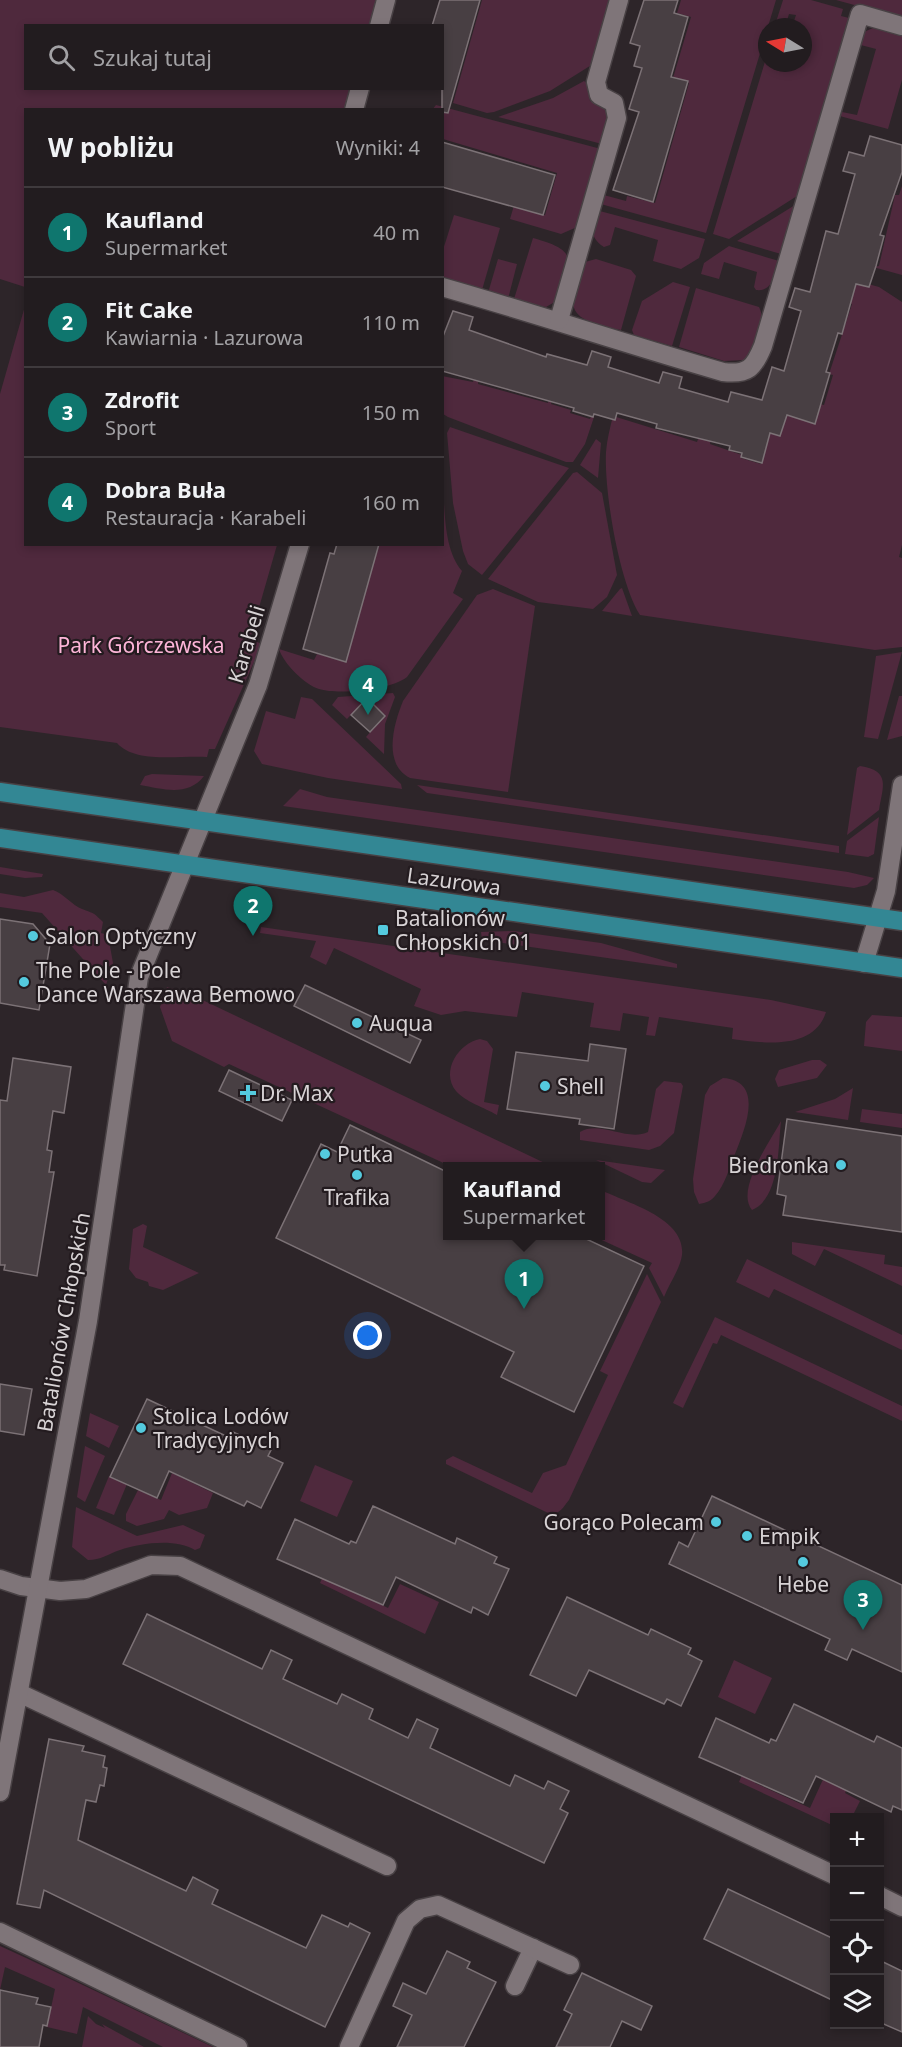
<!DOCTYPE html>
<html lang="pl">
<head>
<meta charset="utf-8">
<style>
	body { margin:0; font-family:"Noto Sans",sans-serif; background:#2e292c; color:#f1f3f6 }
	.controls { position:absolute; right:18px; bottom:18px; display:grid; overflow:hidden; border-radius:0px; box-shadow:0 3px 9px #0003 }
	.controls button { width:54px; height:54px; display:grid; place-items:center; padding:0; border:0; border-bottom:2px solid #3f3a3d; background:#221c1f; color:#f1f3f6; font:30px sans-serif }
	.compass { position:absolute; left:758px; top:18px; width:54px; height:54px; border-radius:50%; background:#221c1f; box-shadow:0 3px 9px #0003; rotate:280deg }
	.you { position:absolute; left:368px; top:1336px; width:21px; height:21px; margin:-15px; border:4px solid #fff; border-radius:50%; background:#1a73e8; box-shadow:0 0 0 9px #1a73e833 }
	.badge { display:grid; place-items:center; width:39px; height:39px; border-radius:50%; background:#0f766e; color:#fff; font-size:20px; font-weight:700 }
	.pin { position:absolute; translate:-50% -50px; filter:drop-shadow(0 2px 3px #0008) }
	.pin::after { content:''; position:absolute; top:32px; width:21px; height:18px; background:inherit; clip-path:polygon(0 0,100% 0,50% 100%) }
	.popup { position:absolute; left:443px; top:1162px; width:162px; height:78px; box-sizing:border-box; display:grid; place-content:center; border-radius:0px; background:#221c1f; filter:drop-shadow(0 2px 4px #0005); font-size:20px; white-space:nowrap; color:#a2a1a4 }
	.popup b { font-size:22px; color:#f1f3f6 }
	.popup::after { content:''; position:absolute; left:50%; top:100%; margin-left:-12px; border:12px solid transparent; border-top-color:#221c1f }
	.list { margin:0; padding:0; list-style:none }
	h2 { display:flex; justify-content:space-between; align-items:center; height:78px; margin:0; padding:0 24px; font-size:26px }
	h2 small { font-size:20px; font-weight:400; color:#a2a1a4 }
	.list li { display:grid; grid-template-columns:39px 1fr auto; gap:18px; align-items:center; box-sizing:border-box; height:90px; padding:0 24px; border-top:2px solid #3f3a3d }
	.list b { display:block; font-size:22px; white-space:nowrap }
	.list p { margin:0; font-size:20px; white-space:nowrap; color:#a2a1a4 }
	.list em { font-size:20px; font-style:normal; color:#a2a1a4 }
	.icon { flex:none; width:33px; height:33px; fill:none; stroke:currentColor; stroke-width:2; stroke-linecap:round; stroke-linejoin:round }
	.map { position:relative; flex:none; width:902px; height:2047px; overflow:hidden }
	.search { position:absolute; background:#221c1f; box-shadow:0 3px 9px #0003; left:24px; top:24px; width:420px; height:66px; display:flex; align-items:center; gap:15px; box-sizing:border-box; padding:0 21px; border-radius:0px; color:#a2a1a4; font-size:22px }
	.panel { position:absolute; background:#221c1f; box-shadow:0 3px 9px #0003; left:24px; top:108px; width:420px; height:438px; border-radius:0px }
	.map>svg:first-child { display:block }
</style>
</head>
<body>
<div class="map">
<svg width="902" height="2047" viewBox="0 0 902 2047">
	<rect width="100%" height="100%" fill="#2d2529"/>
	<g fill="#4f293d">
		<path d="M0 0H377L370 25 26 26V88L352 89 346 109 26 110 25 287 0 279Z"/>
		<path d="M482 0H612L593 64 550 91 494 112 487 113 453 103Z"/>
		<path d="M681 0H776L706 233 597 203 600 194 626 201 627 196 655 203 689 83 673 78 691 17 677 13Z"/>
		<path d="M783 0H811L843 9 841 16 849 18 797 196 729 239 713 234 767 55V63H775L773 69 779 71 782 63H803V27H792L796 15 789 14 785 27 776 22Z"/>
		<path d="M836 0H902V18Z"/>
		<path d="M873 28 902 33V80L888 129 836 115 837 111 857 115 876 49 857 44 864 32Z"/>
		<path d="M584 81 588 84 590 101 607 106 610 113 602 144 498 117 553 98Z"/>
		<path d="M436 105 601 149 577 227 561 234 510 219 515 202 545 215 557 173 443 139 442 110H432Z"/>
		<path d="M902 186V275L873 267 879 266 895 195H899Z"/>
		<path d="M795 205 781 254 737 241Z"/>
		<path d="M596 210 705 239 699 258 681 269 653 261 658 240 615 227 610 245 604 247C588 237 592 225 596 210Z"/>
		<path d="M454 215 500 228 482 290 443 279 442 253Z"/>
		<path d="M533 238C580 251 571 259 558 300L546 307 514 299Z"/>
		<path d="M729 246 779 261C775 274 773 292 756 290L754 287 757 272 724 262 719 279 701 274 704 263Z"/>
		<path d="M498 259 517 264 508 299 488 293Z"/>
		<path d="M596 259 631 270 636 276 621 330C612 329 603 325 594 323 559 312 577 288 585 262Z"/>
		<path d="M854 280 879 287 902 302V545L899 557 902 558V647L875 650 640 615C619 582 604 491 606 452 607 439 610 428 613 416L697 442 699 436 711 440 710 444 742 455 741 458 761 464 768 440 762 438 786 415 814 423 819 404 824 405 833 375 829 374 852 304 848 302Z"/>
		<path d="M673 282 690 287 672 346 634 335 632 330 642 301Z"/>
		<path d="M696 288 759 307C767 322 756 350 744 360L724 361 679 347Z"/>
		<path d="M25 306 26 544 277 545 250 639 262 644 215 749H209L207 757C180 755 135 764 117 743L0 727V394Z"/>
		<path d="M442 376 473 382 475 377 479 378 478 384 548 403 549 398 552 399 551 404 571 410 570 413 590 419 591 416 594 417 585 444 573 462H566L448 417 443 414Z"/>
		<path d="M450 427 569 468 482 575 468 564 463 551 453 503 447 433Z"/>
		<path d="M596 439 601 443 598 478 580 465Z"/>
		<path d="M577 472 602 493 617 575 607 597 593 609 538 602 488 579 573 473Z"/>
		<path d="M443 486C445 513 444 550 462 571L453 593 463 599 407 677C391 690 338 695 319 689 305 685 283 663 279 649L314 660 317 654 344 661 378 545 442 544Z"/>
		<path d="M622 588 632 616 602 611 620 589Z"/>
		<path d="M493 589 535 606 508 792 410 778C382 764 394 723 403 701L477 595Z"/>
		<path d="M902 652 878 739 864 737 876 656Z"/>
		<path d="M393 693 395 697 385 724 384 754 366 737 385 715 367 698 347 719 332 705 338 697Z"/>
		<path d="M899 696H902V736L887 740Z"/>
		<path d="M301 697 312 699 401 784 402 789 328 778 262 764 254 751 266 711 295 719Z"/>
		<path d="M860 766C891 771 883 786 879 810L847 835 857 768Z"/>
		<path d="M152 774 204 776C188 797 163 789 140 785L145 776Z"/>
		<path d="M417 785 839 846V853L427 793Z"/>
		<path d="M300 789 327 797 848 872 874 878 867 885 854 888 283 806Z"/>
		<path d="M879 817 874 854 868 857 845 854 847 841Z"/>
		<path d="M0 867 43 874 42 877 25 878 0 874Z"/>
		<path d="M53 890C64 894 72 905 82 909 94 914 92 911 103 922L101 933 108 935 113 963 106 985 42 913 0 907V893L24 897Z"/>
		<path d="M261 927 771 1000 826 1012C814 1051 762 1043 732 1039L733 1028 659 1017 655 1036 646 1035 649 1017 623 1013 620 1031 590 1027 594 1003 522 992 517 1017 465 1011 441 1015 414 1006 421 989 334 948 326 965 310 957 316 941 260 933Z"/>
		<path d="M514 931 601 943 677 964V968L482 940 481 932Z"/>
		<path d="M167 987 192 995 551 1166H450L229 1064 224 1067 172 1041 160 1007Z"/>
		<path d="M872 1015 902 1017V1051L864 1046 866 1022Z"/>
		<path d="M480 1039 487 1041 493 1049 484 1102 499 1105 497 1115C485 1108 464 1101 456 1091 440 1071 459 1043 480 1039Z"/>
		<path d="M812 1060H820L827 1065 817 1078 778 1087 775 1079 779 1070Z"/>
		<path d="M723 1078C766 1081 744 1131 735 1154 729 1168 725 1185 715 1196 711 1201 706 1203 699 1204L694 1192 693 1179 705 1095 710 1086Z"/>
		<path d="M664 1081 681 1083 683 1086 674 1133 660 1146 649 1150 580 1140V1132C600 1120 627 1142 648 1132L656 1089Z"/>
		<path d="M853 1088 848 1120 795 1112 835 1099Z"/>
		<path d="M862 1109 902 1114V1128L860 1122Z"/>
		<path d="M781 1121C778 1147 780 1198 752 1210 735 1190 771 1140 781 1121Z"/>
		<path d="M596 1160 665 1170 651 1183 642 1182Z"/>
		<path d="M601 1190C627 1203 686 1218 682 1255 680 1269 669 1284 664 1297L649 1268 652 1263 593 1236H600Z"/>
		<path d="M143 1224 147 1226 143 1247 199 1273 163 1290 149 1286 148 1282 136 1278 129 1269 133 1229Z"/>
		<path d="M792 1242 885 1255 884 1264 902 1267V1286L824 1249 815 1266 792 1254Z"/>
		<path d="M747 1259 902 1335V1350L774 1289 769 1298 736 1282Z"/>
		<path d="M647 1274 661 1302 569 1500C562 1509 558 1517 546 1512L446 1464V1460L453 1456 532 1493 543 1473 566 1465 608 1375 600 1371Z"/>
		<path d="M715 1317 902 1406V1421L721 1335 717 1344 713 1343 683 1408 673 1403Z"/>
		<path d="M90 1413 119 1426 109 1448 86 1436Z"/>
		<path d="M85 1446 105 1456 85 1502 77 1497Z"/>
		<path d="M315 1465 353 1481 337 1517 300 1501Z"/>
		<path d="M172 1473 213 1493 207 1508 179 1515 169 1510 164 1519 137 1526 126 1521V1514L138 1490 161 1500Z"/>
		<path d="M109 1476 127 1484 114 1515 96 1508Z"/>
		<path d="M76 1507 137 1536 183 1525 205 1535 200 1548 195 1550C176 1538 140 1543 120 1550 108 1554 101 1560 88 1560L72 1547Z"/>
		<path d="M333 1553 338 1584 388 1608 400 1584 439 1602 425 1634 320 1583Z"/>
		<path d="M734 1660 772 1678 755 1714 718 1697Z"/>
		<path d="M752 1752 765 1759 755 1783 810 1808 825 1775 848 1787 845 1793 860 1801 852 1817 834 1818V1826L739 1782Z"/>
		<path d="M0 1946 24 1957 213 2047H163L83 2007 77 2034 47 2027 55 1989 5 1967 0 1990Z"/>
		<path d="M88 2016 96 2024 105 2028 102 2024 144 2047H82Z"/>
	</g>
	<g fill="#483f43" stroke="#7c7276" stroke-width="1.5">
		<path d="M440 0H480L448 113 442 112V26H432Z"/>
		<path d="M644 0H678L674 13 688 17 671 77 688 81 653 202 613 190 639 112 629 109 642 68 634 66 640 46 630 43Z"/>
		<path d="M870 136 902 145V172L880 235 884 236 876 266 869 287 856 284 842 334 838 333 826 372 830 373 815 424 787 415 780 436 770 433 762 463 741 457 742 453 729 450 730 446 656 428 657 424 617 413 615 420 594 414 593 417 573 411 574 408 442 371V339L453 311 473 317 469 330 546 357 547 354 587 365 592 351 611 357 608 367 659 383 663 372 682 377 679 388 728 402 731 392 762 400 772 367 784 371 801 311 789 307 795 288 810 292 826 231 838 234 855 174 843 171 849 152 864 156Z"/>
		<path d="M442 142 555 175 543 215 442 187Z"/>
		<path d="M337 544H379L346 662 303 649 330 553 334 554Z"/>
		<path d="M367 698 385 716 370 732 351 715Z"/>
		<path d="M0 919 33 924 50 944 39 1010 0 1003Z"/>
		<path d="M305 985 421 1040 410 1063 294 1006Z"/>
		<path d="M590 1044 626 1049 614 1129 579 1124 580 1119 507 1109 516 1052 588 1061Z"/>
		<path d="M13 1058 71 1067 64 1113 53 1111 47 1150 52 1151 49 1172H54L37 1276 4 1270 5 1265H0V1100L7 1101Z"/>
		<path d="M229 1070 292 1100 282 1121 219 1091Z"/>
		<path d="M787 1119 902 1136V1232L783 1215 786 1196 777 1194Z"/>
		<path d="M350 1125 447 1172V1236H580L644 1266 574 1412 501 1377 514 1352 276 1238 321 1144 337 1152Z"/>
		<path d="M0 1384 32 1389 24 1435 0 1431Z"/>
		<path d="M147 1399 228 1437 231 1431 271 1450 268 1456 283 1463 261 1508 247 1501 244 1506 169 1471 157 1498 110 1477Z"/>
		<path d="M712 1496 902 1585V1672L852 1649 847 1660 825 1650 830 1639 669 1564 679 1542 688 1547Z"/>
		<path d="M373 1506 455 1544 457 1538 497 1557 494 1563 509 1569 488 1615 473 1607 471 1613 396 1577 383 1605 277 1559 295 1519 349 1544 351 1541 356 1543Z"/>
		<path d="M567 1597 648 1635 651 1629 691 1648 688 1654 702 1661 681 1706 667 1699 664 1704 589 1670 576 1696 530 1675Z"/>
		<path d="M147 1614 262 1669 271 1650 292 1660 283 1679 337 1704 342 1694 373 1709 369 1719 408 1738 417 1719 438 1729 430 1748 510 1786 515 1775 544 1789 548 1781 569 1791 560 1809 568 1813 544 1863 123 1664Z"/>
		<path d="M794 1704 874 1742 877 1736 902 1748V1810L893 1806 891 1812 816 1776 803 1803 699 1757 716 1718 769 1743 771 1739 776 1741Z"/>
		<path d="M49 1739 84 1746 82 1751 105 1756 103 1767 107 1768 104 1786 100 1785 96 1802 86 1800 78 1840 186 1891 193 1877 218 1890 212 1904 306 1948 322 1915 348 1927 350 1923 370 1933 325 2027 44 1890 40 1908 17 1904Z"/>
		<path d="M728 1889 834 1939V2001L704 1939Z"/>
		<path d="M447 1951 470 1962 467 1968 496 1982 464 2047H397L412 2015 393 2006 403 1983 426 1994Z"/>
		<path d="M879 1960 902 1971V2032L879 2022Z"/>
		<path d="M582 1973 652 2006 641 2030 622 2021 610 2047H556L572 2014 564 2010Z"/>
		<path d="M0 1990 38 1998 36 2004 51 2007 47 2026 43 2025 39 2047H0Z"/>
	</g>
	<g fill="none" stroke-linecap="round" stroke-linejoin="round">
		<g stroke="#484144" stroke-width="21">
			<g id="minor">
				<path d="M379 26 386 0"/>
				<path d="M354 110 360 88"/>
				<path d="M442 287C537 314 629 345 723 372 748 375 754 368 763 346L860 14 902 26"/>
				<path d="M559 320 617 118 614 103 599 95 596 82 619 0"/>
				<path d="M864 963 886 891 902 785"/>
				<path d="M0 1579 21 1586 60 1591 86 1589 151 1565 180 1566 834 1875"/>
				<path d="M19 1693 387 1866"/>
				<path d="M0 1792 88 1321 139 977 258 685 300 544"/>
				<path d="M880 1896 902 1907"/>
				<path d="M0 1932 238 2047"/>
				<path d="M515 1986 533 1948"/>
				<path d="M349 2047 406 1921 420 1909 438 1905 570 1965"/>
			</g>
		</g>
		<g stroke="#484144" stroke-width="21">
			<g id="major">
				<path d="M0 792 902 921"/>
				<path d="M0 838 902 968"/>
			</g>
		</g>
		<use href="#minor" stroke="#7f7579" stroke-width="18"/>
		<use href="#major" stroke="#338794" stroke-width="18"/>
	</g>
	<g fill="#54cade" stroke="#231b1f" stroke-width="2">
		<rect x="377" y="924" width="12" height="12" rx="3"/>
		<circle cx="33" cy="936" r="6"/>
		<circle cx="24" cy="982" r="6"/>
		<circle cx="357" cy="1023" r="6"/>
		<circle cx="545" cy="1086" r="6"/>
		<path d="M245 1084h6v6h6v6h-6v6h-6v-6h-6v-6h6z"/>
		<circle cx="325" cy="1154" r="6"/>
		<circle cx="841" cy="1165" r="6"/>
		<circle cx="357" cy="1175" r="6"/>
		<circle cx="141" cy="1428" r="6"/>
		<circle cx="716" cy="1522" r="6"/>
		<circle cx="747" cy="1536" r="6"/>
		<circle cx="803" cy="1562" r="6"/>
	</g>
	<g text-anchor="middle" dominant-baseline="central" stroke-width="4.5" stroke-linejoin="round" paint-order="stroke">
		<g font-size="21" fill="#d8d3d5" stroke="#231b1f">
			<text transform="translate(246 644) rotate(-73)">Karabeli</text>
			<text transform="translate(454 881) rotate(8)">Lazurowa</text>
			<text transform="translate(63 1322) rotate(-80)">Batalionów Chłopskich</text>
		</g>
		<g font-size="21" fill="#fdb5d8" stroke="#231b1f">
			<text x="141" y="645">Park Górczewska</text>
		</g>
		<g font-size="21" fill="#d8d3d5" stroke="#231b1f" text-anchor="start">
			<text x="395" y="918">Batalionów<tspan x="395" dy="24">Chłopskich 01</tspan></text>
			<text x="45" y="936">Salon Optyczny</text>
			<text x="36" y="970">The Pole - Pole<tspan x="36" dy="24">Dance Warszawa Bemowo</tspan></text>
			<text x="369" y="1023">Auqua</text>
			<text x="557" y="1086">Shell</text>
			<text x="260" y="1093">Dr. Max</text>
			<text x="337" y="1154">Putka</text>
			<text x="829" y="1165" text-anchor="end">Biedronka</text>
			<text x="357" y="1197" text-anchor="middle">Trafika</text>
			<text x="153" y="1416">Stolica Lodów<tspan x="153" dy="24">Tradycyjnych</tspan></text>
			<text x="704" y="1522" text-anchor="end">Gorąco Polecam</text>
			<text x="759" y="1536">Empik</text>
			<text x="803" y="1584" text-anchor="middle">Hebe</text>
		</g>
	</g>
</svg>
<div class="controls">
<button>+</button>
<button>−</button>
<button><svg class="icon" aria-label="locate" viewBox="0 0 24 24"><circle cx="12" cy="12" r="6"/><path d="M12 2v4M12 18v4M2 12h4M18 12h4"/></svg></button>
<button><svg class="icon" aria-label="layers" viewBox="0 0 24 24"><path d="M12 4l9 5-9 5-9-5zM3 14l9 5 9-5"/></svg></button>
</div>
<svg class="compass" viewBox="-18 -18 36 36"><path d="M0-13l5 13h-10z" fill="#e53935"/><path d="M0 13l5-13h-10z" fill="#a2a1a4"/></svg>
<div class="you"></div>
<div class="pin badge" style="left:524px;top:1309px">1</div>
<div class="popup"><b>Kaufland</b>Supermarket</div>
<div class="pin badge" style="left:253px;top:936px">2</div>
<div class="pin badge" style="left:863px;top:1630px">3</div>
<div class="pin badge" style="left:368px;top:715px">4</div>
<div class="search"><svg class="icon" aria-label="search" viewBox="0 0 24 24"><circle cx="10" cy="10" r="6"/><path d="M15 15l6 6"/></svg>Szukaj tutaj</div>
<section class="panel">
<h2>W pobliżu<small>Wyniki: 4</small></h2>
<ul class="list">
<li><span class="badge">1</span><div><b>Kaufland</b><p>Supermarket</p></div><em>40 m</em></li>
<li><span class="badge">2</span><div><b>Fit Cake</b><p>Kawiarnia · Lazurowa</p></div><em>110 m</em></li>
<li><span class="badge">3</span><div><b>Zdrofit</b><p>Sport</p></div><em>150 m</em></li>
<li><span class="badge">4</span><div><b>Dobra Buła</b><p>Restauracja · Karabeli</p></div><em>160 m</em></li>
</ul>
</section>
</div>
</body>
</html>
